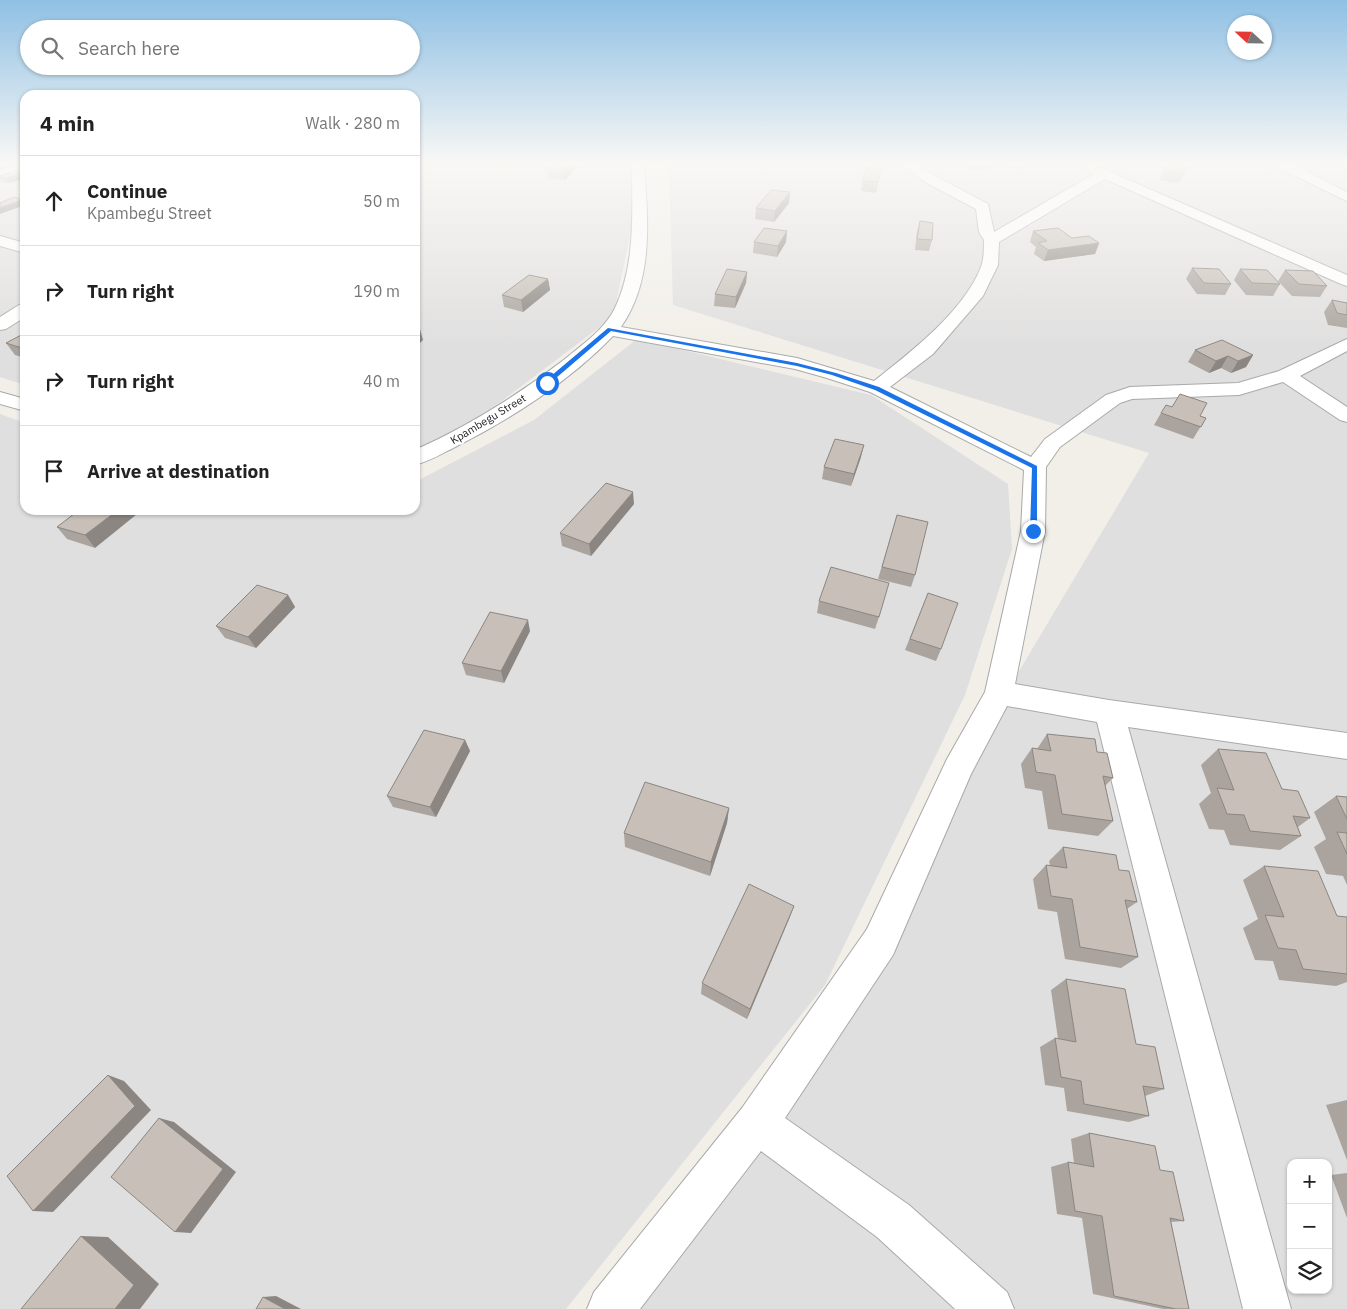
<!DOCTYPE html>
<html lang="en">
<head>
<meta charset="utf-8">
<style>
	body { margin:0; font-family:"IBM Plex Sans",sans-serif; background:#f2f2f2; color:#222 }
	.controls { position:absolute; right:15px; bottom:15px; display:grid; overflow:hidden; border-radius:10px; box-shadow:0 1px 4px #0004 }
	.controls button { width:45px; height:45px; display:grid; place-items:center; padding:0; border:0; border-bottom:1px solid #e0e0e0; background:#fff; color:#222; font:25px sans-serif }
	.compass { position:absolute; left:1227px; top:15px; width:45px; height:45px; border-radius:50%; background:#fff; box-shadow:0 1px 4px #0004; rotate:292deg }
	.stop { position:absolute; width:15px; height:15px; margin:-11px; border:4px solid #1a73e8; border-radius:50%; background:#fff }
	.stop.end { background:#1a73e8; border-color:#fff; box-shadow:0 1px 5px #0008 }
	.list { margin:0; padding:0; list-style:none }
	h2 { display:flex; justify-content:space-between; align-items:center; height:65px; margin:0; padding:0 20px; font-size:21px }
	h2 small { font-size:16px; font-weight:400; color:#767676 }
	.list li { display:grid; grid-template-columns:32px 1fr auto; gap:15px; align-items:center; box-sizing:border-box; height:90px; padding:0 20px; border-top:1px solid #e0e0e0 }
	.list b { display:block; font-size:19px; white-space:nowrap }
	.list p { margin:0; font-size:16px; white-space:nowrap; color:#767676 }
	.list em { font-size:16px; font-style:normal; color:#767676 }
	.icon { flex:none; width:28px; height:28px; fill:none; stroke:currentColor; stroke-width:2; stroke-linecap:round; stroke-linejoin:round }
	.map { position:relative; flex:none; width:1347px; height:1309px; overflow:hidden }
	.search { position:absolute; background:#fff; box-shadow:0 1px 4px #0004; left:20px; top:20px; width:400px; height:55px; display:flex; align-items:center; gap:12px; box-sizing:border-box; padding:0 18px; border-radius:28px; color:#767676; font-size:19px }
	.panel { position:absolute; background:#fff; box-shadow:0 1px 4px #0004; left:20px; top:90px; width:400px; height:425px; border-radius:15px }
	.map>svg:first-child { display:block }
</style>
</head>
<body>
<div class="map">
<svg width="1347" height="1309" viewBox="0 0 1347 1309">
	<rect width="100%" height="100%" fill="#f2efe9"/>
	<g fill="#e0dfdf" fill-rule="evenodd">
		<path d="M0 165H25V385L0 377Z"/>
		<path d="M415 165H631L634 217 613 317 483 415 415 451Z"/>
		<path d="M669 165H1347V1309H639L1149 453 673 305ZM1291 1163H1328V1290H1291Z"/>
		<path d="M637 339 871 395 1008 484 1012 549 965 695 825 985 566 1309H0V414L25 423V510H415V482L534 420Z"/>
	</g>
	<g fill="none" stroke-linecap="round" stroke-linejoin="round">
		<g stroke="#a9a9a9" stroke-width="2">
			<g id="street">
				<path d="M14 165H25V170L0 179V170Z"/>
				<path d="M632 165H644C648 219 654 280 621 327L797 358 874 381C911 352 964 311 981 267 984 259 984 249 984 240L979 232 976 209 925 182 903 165H918L935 176 988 204 994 232 1094 174 1082 167 1083 165H1094L1347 275V286L1341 284 1105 179 999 242 998 265 983 296 933 354 890 387 1031 457 1045 439 1106 395 1130 387 1238 383 1279 371 1347 339V351L1300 376 1347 407V422L1340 420 1283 382 1239 395 1132 399 1120 403 1060 447 1046 467 1045 531 1015 684 1109 700 1347 733V759L1128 727 1291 1309H1243L1097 722 1007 706 971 774 893 955 785 1118 909 1205 1007 1292 1014 1309H955L877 1237 761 1151 640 1309H587L594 1292 742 1108 867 929 947 759 985 692 1021 531 1024 470 870 392 827 378 795 369 613 336C571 380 511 419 457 446 443 453 430 461 415 465V450C469 426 518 395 565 359 583 344 605 329 615 308 636 263 632 212 632 165Z"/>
				<path d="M1278 165H1294L1347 192V201L1279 168Z"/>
				<path d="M0 236 25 243V253L0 246Z"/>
				<path d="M25 304V317L6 329 0 330V317L19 305Z"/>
				<path d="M0 392 25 399V411L0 404Z"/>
			</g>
		</g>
		<use href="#street" fill="#fff" fill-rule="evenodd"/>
	</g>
	<g fill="#aba49e">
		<path d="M551 165H579L565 180 549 179 547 169Z"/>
		<path d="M882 165 876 193 861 191 862 181Z"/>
		<path d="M964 165H992V168L972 170Z"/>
		<path d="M1009 165H1034L1014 168Z"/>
		<path d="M1165 165H1186L1184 173 1179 183 1160 180Z"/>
		<path d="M25 170V178L10 183 2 182 0 178V176Z"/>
		<path d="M790 192 789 203 774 222 755 219 756 208Z"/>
		<path d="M920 221 932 240 929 251 915 250 917 232Z"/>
		<path d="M787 231 786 242 777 257 753 253 754 242Z"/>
		<path d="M1033 231 1072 238 1099 243 1095 254 1044 261 1034 254 1036 247 1030 242Z"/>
		<path d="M1192 268 1231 284 1225 295 1197 294 1186 279Z"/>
		<path d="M1240 269 1280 284 1273 296 1246 295 1234 280Z"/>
		<path d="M1285 270 1327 286 1320 297 1292 296 1278 281Z"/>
		<path d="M747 272 746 283 735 308 714 306 715 294Z"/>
		<path d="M548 279 550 290 523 312 504 307 502 295Z"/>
		<path d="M1332 300 1347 303V328L1328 325 1324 312Z"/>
		<path d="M25 333V358L15 355 6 343Z"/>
		<path d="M1195 350 1253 355 1246 367 1231 373 1221 368 1209 373 1188 362Z"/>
		<path d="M1161 413 1200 416 1206 418 1193 439 1154 425Z"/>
		<path d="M861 457 851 486 822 479 824 467Z"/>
		<path d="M634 504 591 556 562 546 560 533Z"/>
		<path d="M79 510 95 548 67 539 57 527Z"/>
		<path d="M897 515 915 575 911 587 878 579Z"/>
		<path d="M928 593 941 649 936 661 905 650Z"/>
		<path d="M288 595 295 607 256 648 225 638 216 626Z"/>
		<path d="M819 601 879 617 875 629 817 613Z"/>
		<path d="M530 631 504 683 466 675 462 663Z"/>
		<path d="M1047 734 1097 752 1113 778 1105 786 1113 821 1098 836 1048 829 1042 791 1025 788 1021 764 1032 748 1037 749Z"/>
		<path d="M465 740 470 751 436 817 393 807 387 796Z"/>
		<path d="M1218 749 1282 789 1310 818 1298 827 1301 836 1280 850 1230 845 1224 830 1209 829 1199 804 1211 793 1201 765Z"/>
		<path d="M1336 796 1347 797V885L1343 876 1326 874 1314 847 1326 839 1314 812Z"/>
		<path d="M729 808 727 823 710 876 625 847 624 833Z"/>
		<path d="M1063 847 1119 870 1137 902 1127 909 1138 957 1121 968 1065 959 1057 912 1038 909 1033 879 1046 865 1050 866 1049 861Z"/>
		<path d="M1264 866 1347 974V982L1336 986 1279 980 1273 961 1255 960 1243 928 1258 919 1243 880Z"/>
		<path d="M794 906 789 919 747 1019 701 994 702 983Z"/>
		<path d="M1066 979 1136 1044 1164 1089 1145 1096 1149 1116 1129 1122 1067 1111 1064 1088 1045 1085 1040 1047 1055 1038 1058 1039 1051 990Z"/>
		<path d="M1347 1100V1160L1326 1105Z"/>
		<path d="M1089 1133 1160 1170 1184 1221 1171 1222 1189 1309H1163L1093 1294 1082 1218 1057 1214 1051 1167 1068 1162 1074 1163 1071 1139Z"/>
		<path d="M1347 1173V1218L1331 1175Z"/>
	</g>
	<g fill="#8b8681">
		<path d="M569 165H579L565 180 564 170Z"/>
		<path d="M973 165H992V168L972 170Z"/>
		<path d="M1015 165H1034L1014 168Z"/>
		<path d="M25 171V178L10 183 7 178Z"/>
		<path d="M790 192 789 203 774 222 775 211Z"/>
		<path d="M22 200 25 205 0 214V208Z"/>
		<path d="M787 231 786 242 777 257 778 246Z"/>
		<path d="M1099 243 1095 254 1044 261 1048 250Z"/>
		<path d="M747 272 746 283 735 308 736 297Z"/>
		<path d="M548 279 550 290 523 312 521 300Z"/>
		<path d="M420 329 423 340 415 348V333Z"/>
		<path d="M1253 355 1246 367 1231 373 1238 361Z"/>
		<path d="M1228 356 1221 368 1209 373 1216 361Z"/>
		<path d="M864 445 861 457 851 486 854 474Z"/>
		<path d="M633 492 634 504 591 556 589 544Z"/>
		<path d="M118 510H142L95 548 85 535Z"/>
		<path d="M288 595 295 607 256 648 248 637Z"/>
		<path d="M528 620 530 631 504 683 501 671Z"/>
		<path d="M465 740 470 751 436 817 430 807Z"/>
		<path d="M729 808 727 823 710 876 711 862Z"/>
		<path d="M794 906 789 919 747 1019 750 1009Z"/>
		<path d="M108 1075 124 1081 151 1110 53 1212 33 1211Z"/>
		<path d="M159 1118 174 1122 236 1172 191 1233 175 1232Z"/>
		<path d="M81 1236 108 1237 159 1284 140 1309H115Z"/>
		<path d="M276 1296 301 1309H285L263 1297Z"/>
	</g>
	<g fill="#c7bfb8" stroke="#8b8681">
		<path d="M551 165H569L564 170 547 169Z"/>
		<path d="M868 165H882L878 182 862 181Z"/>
		<path d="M1166 165H1186L1184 173 1165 170Z"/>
		<path d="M20 169 25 170V171L7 178 0 177V176Z"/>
		<path d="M771 190 790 192 775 211 756 208Z"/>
		<path d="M14 197 22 200 0 208V203Z"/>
		<path d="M920 221 933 223 932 240 917 239Z"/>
		<path d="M764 228 787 231 778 246 754 242Z"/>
		<path d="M1058 228 1072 238 1089 236 1099 243 1048 250 1038 243 1047 241 1033 231Z"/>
		<path d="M1192 268 1219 269 1231 284 1204 283Z"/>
		<path d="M727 269 747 272 736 297 715 294Z"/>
		<path d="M1240 269 1267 270 1280 284 1252 283Z"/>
		<path d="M1285 270 1313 271 1327 286 1299 284Z"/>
		<path d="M529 275 548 279 521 300 502 295Z"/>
		<path d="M1332 300 1347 303V315L1337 313Z"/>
		<path d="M415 327 420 329 415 333Z"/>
		<path d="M25 333V349L6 343Z"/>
		<path d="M1222 340 1253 355 1238 361 1228 356 1216 361 1195 350Z"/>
		<path d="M1180 394 1207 403 1200 416 1206 418 1201 427 1161 413 1166 405 1172 407Z"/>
		<path d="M835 439 864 445 854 474 824 467Z"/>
		<path d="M606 483 633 492 589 544 560 533Z"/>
		<path d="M79 510H118L85 535 57 527Z"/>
		<path d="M897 515 928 522 915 575 882 567Z"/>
		<path d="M831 567 889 583 879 617 819 601Z"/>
		<path d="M257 585 288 595 248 637 216 626Z"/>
		<path d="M928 593 958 603 941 649 910 639Z"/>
		<path d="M490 612 528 620 501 671 462 663Z"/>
		<path d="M424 730 465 740 430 807 387 796Z"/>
		<path d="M1047 734 1095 739 1097 752 1107 753 1113 778 1103 776 1113 821 1062 814 1055 775 1036 772 1032 748 1051 751Z"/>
		<path d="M1218 749 1266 753 1282 789 1298 791 1310 818 1293 816 1301 836 1250 831 1244 815 1227 814 1217 788 1234 790Z"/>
		<path d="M645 782 729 808 711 862 624 833Z"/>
		<path d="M1336 796 1347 797V819Z"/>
		<path d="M1337 832 1347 833V854Z"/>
		<path d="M1063 847 1116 855 1119 870 1129 871 1137 902 1125 900 1138 957 1080 947 1072 899 1051 896 1046 865 1067 868Z"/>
		<path d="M1264 866 1318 871 1337 916 1347 917V974L1303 969 1296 950 1278 948 1265 915 1284 917Z"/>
		<path d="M749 884 794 906 750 1009 702 983Z"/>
		<path d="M1066 979 1125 989 1136 1044 1155 1047 1164 1089 1143 1086 1149 1116 1084 1104 1081 1081 1061 1077 1055 1038 1076 1042Z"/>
		<path d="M108 1075 135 1106 33 1211 7 1176Z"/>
		<path d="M159 1118 223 1169 175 1232 111 1177Z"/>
		<path d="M1089 1133 1155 1146 1160 1170 1173 1172 1184 1221 1170 1218 1189 1309H1176L1114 1296 1102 1216 1075 1211 1068 1162 1094 1167Z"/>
		<path d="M81 1236 134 1285 115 1309H21Z"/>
		<path d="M263 1297 285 1309H256Z"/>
	</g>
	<linearGradient id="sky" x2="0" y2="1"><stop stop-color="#8fc0e4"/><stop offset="0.47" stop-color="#f9f8f5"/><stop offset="1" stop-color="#f9f8f5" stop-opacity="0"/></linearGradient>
	<rect width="1347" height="348" fill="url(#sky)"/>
	<path fill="#1a73e8" d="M608 328 797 363 836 373 879 387 1037 466V531L1033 534 1030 531 1032 468 875 390 832 375 797 366 611 331 549 384H545V381Z"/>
	<g text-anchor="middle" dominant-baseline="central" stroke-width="4.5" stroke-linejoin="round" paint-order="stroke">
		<g font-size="11" fill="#222" stroke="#fff">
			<text transform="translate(488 419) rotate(-31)">Kpambegu Street</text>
		</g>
	</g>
</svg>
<div class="controls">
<button>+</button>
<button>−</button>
<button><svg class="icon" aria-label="layers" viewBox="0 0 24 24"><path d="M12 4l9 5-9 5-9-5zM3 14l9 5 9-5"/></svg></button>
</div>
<svg class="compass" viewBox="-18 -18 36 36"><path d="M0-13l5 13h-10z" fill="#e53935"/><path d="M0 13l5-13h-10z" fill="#767676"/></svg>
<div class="stop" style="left:547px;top:383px"></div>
<div class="stop end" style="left:1033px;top:531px"></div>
<div class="search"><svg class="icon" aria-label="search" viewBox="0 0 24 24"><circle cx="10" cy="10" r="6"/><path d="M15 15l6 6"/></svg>Search here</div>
<section class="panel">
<h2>4 min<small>Walk · 280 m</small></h2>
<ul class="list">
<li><svg class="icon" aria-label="ahead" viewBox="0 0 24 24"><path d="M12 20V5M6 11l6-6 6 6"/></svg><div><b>Continue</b><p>Kpambegu Street</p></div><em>50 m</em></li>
<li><svg class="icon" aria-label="right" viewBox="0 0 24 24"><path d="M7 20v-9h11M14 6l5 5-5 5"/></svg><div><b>Turn right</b></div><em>190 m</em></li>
<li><svg class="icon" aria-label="right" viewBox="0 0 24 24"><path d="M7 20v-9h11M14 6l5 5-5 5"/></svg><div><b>Turn right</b></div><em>40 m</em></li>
<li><svg class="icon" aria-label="arrive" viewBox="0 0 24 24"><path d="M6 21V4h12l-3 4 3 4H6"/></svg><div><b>Arrive at destination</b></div></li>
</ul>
</section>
</div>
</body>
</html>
